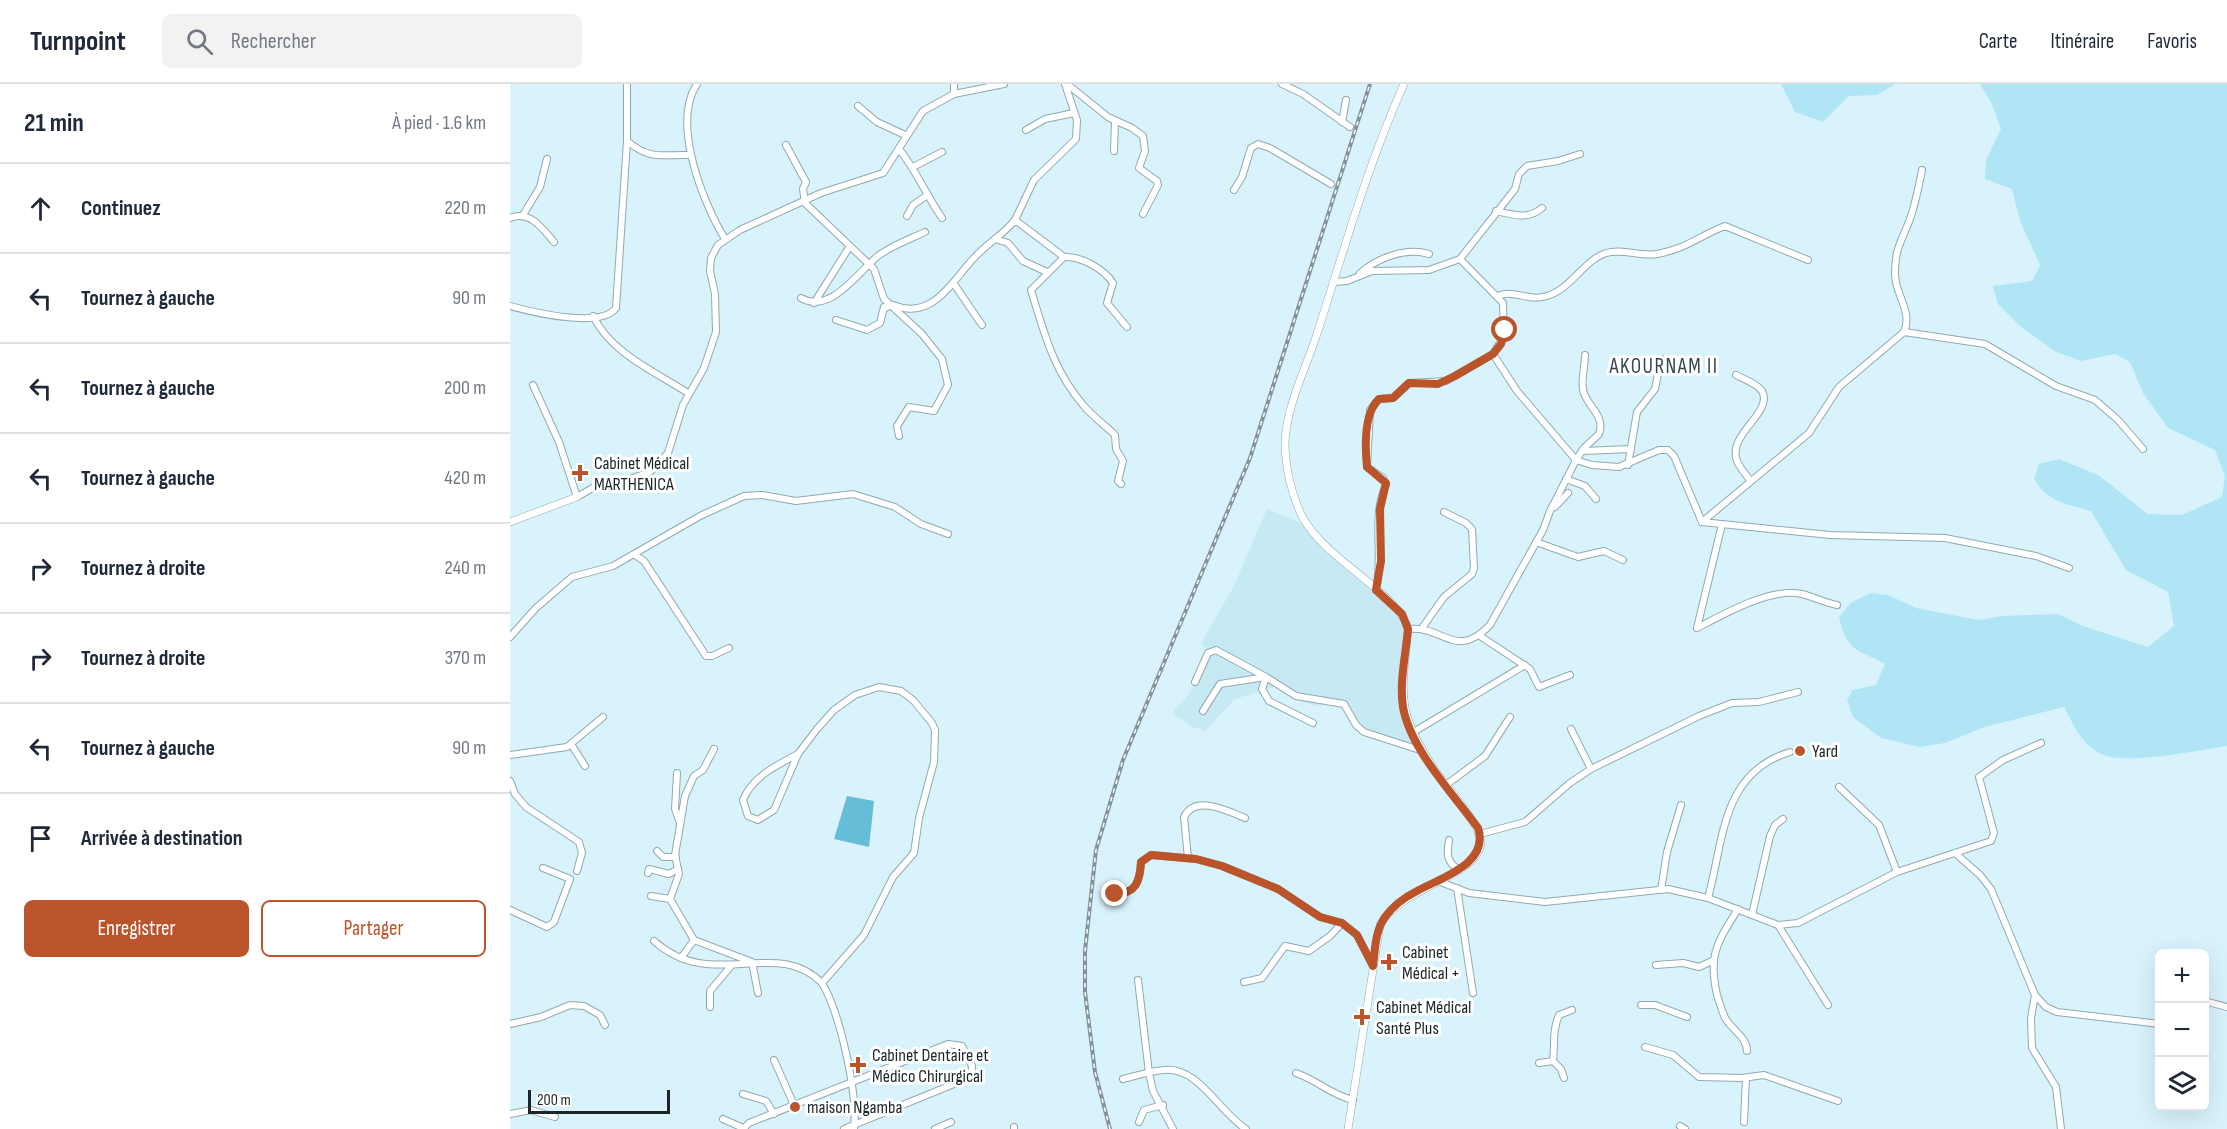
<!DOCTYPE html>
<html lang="fr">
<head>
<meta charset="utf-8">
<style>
	body { margin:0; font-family:"Sofia Sans Condensed",sans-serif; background:#f2f2f3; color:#1f2937 }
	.controls { position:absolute; right:18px; bottom:18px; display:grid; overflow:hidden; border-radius:9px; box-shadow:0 6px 24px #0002 }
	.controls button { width:54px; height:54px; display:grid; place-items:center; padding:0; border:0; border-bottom:2px solid #e0e1e3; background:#fff; color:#1f2937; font:30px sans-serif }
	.scale { position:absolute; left:18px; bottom:15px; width:142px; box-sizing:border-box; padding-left:6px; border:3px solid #1c2629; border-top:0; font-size:16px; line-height:21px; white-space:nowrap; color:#1c2629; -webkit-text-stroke:4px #fff; paint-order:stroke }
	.stop { position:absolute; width:18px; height:18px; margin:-14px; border:4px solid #bb542a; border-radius:50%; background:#fff }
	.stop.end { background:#bb542a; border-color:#fff; box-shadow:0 2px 6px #0008 }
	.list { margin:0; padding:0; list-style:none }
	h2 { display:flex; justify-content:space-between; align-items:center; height:78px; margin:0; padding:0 24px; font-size:26px }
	h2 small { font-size:20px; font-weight:400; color:#747a83 }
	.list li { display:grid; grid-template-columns:39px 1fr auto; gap:18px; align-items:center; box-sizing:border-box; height:90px; padding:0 24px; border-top:2px solid #e0e1e3 }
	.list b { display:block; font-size:22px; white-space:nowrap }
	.list em { font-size:20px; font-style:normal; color:#747a83 }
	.actions { display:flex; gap:12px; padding:18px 24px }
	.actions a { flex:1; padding:14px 0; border:2px solid #bb542a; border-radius:9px; text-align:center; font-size:21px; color:#bb542a }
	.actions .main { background:#bb542a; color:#fff }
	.icon { flex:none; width:33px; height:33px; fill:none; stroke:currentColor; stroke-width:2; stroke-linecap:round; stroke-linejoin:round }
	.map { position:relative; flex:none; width:1717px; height:1045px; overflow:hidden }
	header { display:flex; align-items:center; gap:36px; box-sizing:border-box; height:84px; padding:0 30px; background:#fff; border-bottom:2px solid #e0e1e3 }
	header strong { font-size:28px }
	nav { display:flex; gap:33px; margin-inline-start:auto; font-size:21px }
	.search { width:420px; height:54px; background:#f2f2f3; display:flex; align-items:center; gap:15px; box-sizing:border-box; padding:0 21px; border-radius:9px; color:#747a83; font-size:22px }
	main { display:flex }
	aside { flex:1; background:#fff }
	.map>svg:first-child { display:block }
</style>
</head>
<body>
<header>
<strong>Turnpoint</strong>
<div class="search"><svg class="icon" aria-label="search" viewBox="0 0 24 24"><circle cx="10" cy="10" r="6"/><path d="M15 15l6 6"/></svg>Rechercher</div>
<nav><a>Carte</a><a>Itinéraire</a><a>Favoris</a></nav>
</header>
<main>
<aside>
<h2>21 min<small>À pied · 1.6 km</small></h2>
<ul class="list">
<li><svg class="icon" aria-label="ahead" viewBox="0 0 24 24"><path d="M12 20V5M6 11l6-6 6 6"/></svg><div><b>Continuez</b></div><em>220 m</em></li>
<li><svg class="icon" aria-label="left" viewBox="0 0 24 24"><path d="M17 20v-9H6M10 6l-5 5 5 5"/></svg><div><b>Tournez à gauche</b></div><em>90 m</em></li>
<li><svg class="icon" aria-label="left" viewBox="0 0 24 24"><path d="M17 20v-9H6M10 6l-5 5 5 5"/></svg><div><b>Tournez à gauche</b></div><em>200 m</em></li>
<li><svg class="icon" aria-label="left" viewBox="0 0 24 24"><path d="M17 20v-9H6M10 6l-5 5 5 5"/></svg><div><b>Tournez à gauche</b></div><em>420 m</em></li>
<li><svg class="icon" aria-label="right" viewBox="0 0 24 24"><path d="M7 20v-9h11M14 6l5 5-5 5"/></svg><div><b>Tournez à droite</b></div><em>240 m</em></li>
<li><svg class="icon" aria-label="right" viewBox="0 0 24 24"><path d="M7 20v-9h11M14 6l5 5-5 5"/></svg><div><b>Tournez à droite</b></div><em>370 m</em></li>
<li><svg class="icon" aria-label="left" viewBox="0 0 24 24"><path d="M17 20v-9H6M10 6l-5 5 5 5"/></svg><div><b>Tournez à gauche</b></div><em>90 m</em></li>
<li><svg class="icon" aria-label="arrive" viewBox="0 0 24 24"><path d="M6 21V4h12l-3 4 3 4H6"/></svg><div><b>Arrivée à destination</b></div></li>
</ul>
<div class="actions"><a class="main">Enregistrer</a><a>Partager</a></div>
</aside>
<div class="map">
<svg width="1717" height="1045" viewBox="0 0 1717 1045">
	<rect width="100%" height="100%" fill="#d9f3fc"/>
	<path fill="#c6e9f4" d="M757 425 798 442 893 533 896 542 889 600 891 619 895 636 911 669 860 652 845 638 838 620 830 616 807 622 789 617 771 601 725 615 695 647 680 642 662 629 680 609 697 567 691 559 724 502Z"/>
	<g fill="#b0e5f6">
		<path d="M1271 0H1385L1367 11 1339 12 1313 38 1285 28Z"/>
		<path d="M1470 0H1717V662C1688 666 1616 682 1591 670 1572 661 1563 640 1554 623L1475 643 1435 659 1410 663 1371 654 1343 633 1337 616 1343 606 1366 601 1375 580C1344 563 1338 569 1329 533L1342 518 1361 509 1378 511 1406 524 1468 536 1493 532 1548 530 1573 542 1638 563 1664 542 1658 508 1616 486 1581 427C1557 420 1536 418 1524 394L1529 380 1549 375 1588 391 1638 430 1672 431 1712 413 1715 392 1705 366 1658 344 1633 309 1620 278 1605 270 1571 277 1546 268 1510 242 1488 220 1483 202 1522 197 1530 181 1510 137 1502 105 1475 95 1476 76 1491 45 1482 20Z"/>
	</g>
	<path fill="#65bdd8" d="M337 712 364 717 359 763 324 755Z"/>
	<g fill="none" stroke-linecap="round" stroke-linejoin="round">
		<g stroke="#90a9b1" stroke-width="8">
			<g id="minor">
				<path d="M187 0C161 39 193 119 215 155"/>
				<path d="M557 0 598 33 622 44 633 52 635 67 629 84 647 97 648 101 633 130"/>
				<path d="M772 0 793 10 840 43"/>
				<path d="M444 10 494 0"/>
				<path d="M348 22 367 38 395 51"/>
				<path d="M832 38 836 16"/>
				<path d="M516 46 535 35 564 29"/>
				<path d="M117 57C141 77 152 70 180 71"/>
				<path d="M276 61 296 98 293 105 295 119 364 185 374 215 412 250 432 275 438 301 424 327 399 323 387 342 389 352"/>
				<path d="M389 65C406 86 416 111 432 134"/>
				<path d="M604 67 605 37"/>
				<path d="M403 83 432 68"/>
				<path d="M724 106 732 93 741 64 748 60 760 64 821 100"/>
				<path d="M986 127C1003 131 1018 136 1032 124"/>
				<path d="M13 131 30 103 37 75"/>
				<path d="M397 132 403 121 416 112"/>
				<path d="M0 134C20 126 32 144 44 158"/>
				<path d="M505 136 524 96 566 55 567 36 555 0"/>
				<path d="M485 155 498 159 513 177 537 188"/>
				<path d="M554 173C571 172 594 185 603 199L597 219 617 243"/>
				<path d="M950 175 993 219 994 252 983 270"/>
				<path d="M850 189C868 174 895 163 919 170"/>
				<path d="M824 198 837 197 862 187 919 186 950 175 1005 105 1009 90 1017 82 1048 77 1070 70"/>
				<path d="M444 200 472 241"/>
				<path d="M988 212C1005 205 1018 218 1037 212 1061 205 1073 177 1096 169 1113 164 1130 173 1147 170 1176 165 1189 152 1215 142L1298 176"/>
				<path d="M291 214C320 231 348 188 368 172 381 162 400 155 415 148"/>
				<path d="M304 219 340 162"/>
				<path d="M0 222C22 228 91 245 106 224L117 57V0"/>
				<path d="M375 224 383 221C423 237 441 198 464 174 476 160 493 151 505 136L554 173 521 206C534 249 544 288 574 322 583 333 595 341 605 351L606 365 613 377 608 397 611 400"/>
				<path d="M83 232C102 270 144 287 178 309"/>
				<path d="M326 236 357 246 370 239 374 223"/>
				<path d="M1394 248 1475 260 1546 302 1585 316 1608 336 1633 365"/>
				<path d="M1226 291C1234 295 1250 301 1253 309 1261 330 1217 351 1227 377 1230 384 1235 390 1240 396"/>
				<path d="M23 301 49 358 67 413 93 398 117 396 140 388 158 369 173 321 194 284 206 248 205 210 200 187 201 174 208 161 230 146 311 109 373 89 413 27 444 10V0"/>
				<path d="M1072 367 1121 365"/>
				<path d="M1118 381 1127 328 1145 305 1151 275"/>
				<path d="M1056 395 1075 402 1086 415"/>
				<path d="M1045 423 1058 409"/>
				<path d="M1192 438 1299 349 1329 303 1394 248C1403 227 1385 211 1385 190 1385 161 1393 156 1401 132 1406 117 1409 101 1412 86"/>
				<path d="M1192 438 1320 451 1435 454 1526 472 1559 484"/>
				<path d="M1212 440 1187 544C1214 530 1261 503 1292 510 1304 513 1315 519 1327 521"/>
				<path d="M1026 458 1068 473 1094 467 1113 476"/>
				<path d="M125 471 134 477 196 572H202L219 564"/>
				<path d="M866 506C874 472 861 432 876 401L873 394 857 383 860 326 869 315 883 314 899 299 936 297 983 270 1007 307 1066 376 1082 381 1109 383 1149 366H1158L1164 372 1192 438"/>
				<path d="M912 544 934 513 962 490 964 484 962 445 956 439 934 428"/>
				<path d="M898 545C933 541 946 577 980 541L1033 446 1040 427 1066 376 1074 364 1089 350C1096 331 1076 322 1073 306 1071 295 1075 282 1075 271"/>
				<path d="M970 552 1020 585 1029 603 1060 591"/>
				<path d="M0 553 26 524 62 493 103 482 190 432 234 412 252 411 286 417 343 410 385 423 411 440 438 450"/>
				<path d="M685 598 698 569 706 566 756 593 752 605 759 617 803 639"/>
				<path d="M693 627 710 600 756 593 786 612 834 620 846 641 854 648 913 667"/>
				<path d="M1061 645 1081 685"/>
				<path d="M902 649 1015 581"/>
				<path d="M61 660 75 682"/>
				<path d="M288 670C267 681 242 693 233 716L238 732 248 736 264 726 288 670 307 645 324 626 345 611 369 603 391 607 403 616 422 639 425 646 424 678 409 734 404 769 383 793 354 851 312 899C330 929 348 1010 344 1045"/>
				<path d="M0 671 57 663 93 633"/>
				<path d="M167 689 165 725 170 739"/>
				<path d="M0 697 5 710 16 723 69 758 72 769 67 787"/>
				<path d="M936 701 975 672 1000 633"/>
				<path d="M1329 703 1369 741 1387 788"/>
				<path d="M970 750 1015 738 1060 699 1081 685 1189 632 1222 619 1249 618 1288 608"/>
				<path d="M939 756C937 768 936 778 948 785"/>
				<path d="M147 767 153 773H166"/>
				<path d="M1445 769 1470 791 1481 805 1525 911 1536 923 1547 928 1650 940"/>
				<path d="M678 774 674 733C685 710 718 727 735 734"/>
				<path d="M138 789 139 785 159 790 168 785"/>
				<path d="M928 797 959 809 1035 818 1158 805 1198 814 1268 841 1318 921"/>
				<path d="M947 804 963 909"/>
				<path d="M1151 806 1157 768 1171 721"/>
				<path d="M605 810C626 810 630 797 631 778L641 771 686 775 712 782 768 805 810 833 832 839 847 851 863 882"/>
				<path d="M141 812 160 815 184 856 242 878 248 909"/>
				<path d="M1198 814C1214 756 1211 689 1280 668"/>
				<path d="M160 815 169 790 165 771 175 712 184 692 193 686 204 665 193 686"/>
				<path d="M1228 825C1207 859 1198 870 1207 911 1210 919 1212 930 1217 937 1224 947 1237 954 1237 967"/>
				<path d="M0 826 37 843 44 838 60 795 33 784"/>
				<path d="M1242 831 1260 752 1265 741 1273 735"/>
				<path d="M1268 841 1288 839 1387 788 1481 757 1484 749 1469 693 1493 676 1531 659"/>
				<path d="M144 857C202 909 266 852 312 899"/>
				<path d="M171 874 184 856"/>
				<path d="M1146 881 1173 879 1189 883 1202 877"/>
				<path d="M628 896 639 989 643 1007 663 1045"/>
				<path d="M734 898 752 894 775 862 799 867 820 852 832 839"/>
				<path d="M1525 911 1521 934 1522 964 1546 1003 1551 1045"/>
				<path d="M1694 917 1717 923"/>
				<path d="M1131 921H1145L1177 933"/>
				<path d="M200 923V907L221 882"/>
				<path d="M0 940 31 933 60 921 74 922 90 931 95 941"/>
				<path d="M1135 963 1163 971 1189 993 1232 994 1254 991 1328 1017"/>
				<path d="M264 976 284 1021"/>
				<path d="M1043 977 1051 985 1054 994"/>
				<path d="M1029 979 1043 977C1045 961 1042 947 1049 931L1062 926"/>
				<path d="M786 989C807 996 821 1011 843 1016"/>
				<path d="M613 995C626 992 640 987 654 986 688 982 709 1028 736 1045"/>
				<path d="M233 1010 256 1017 264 1030"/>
				<path d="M0 1030 21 1026 45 1033"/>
				<path d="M213 1035 233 1044"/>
				<path d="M629 1038 634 1026 653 1021"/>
				<path d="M1234 1038 1236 994"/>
				<path d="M1170 1042 1175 1045"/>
				<path d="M233 1045 239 1039 438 960 452 962 462 982 461 993 334 1045"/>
				<path d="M425 1045 441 1038"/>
				<path d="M504 1045V1043"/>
			</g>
		</g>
		<g stroke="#90a9b1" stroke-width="8">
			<g id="tertiary">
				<path d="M0 438 67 413"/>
				<path d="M838 1045 870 841C892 803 958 796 970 764 977 745 934 701 923 683 885 626 892 610 898 545 890 510 816 476 793 434 782 413 775 383 775 359 776 323 796 284 807 250 834 166 858 80 894 0"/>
			</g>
		</g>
		<use href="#minor" stroke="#fff" stroke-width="6"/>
		<use href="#tertiary" stroke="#fff" stroke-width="7"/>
		<g stroke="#82949a" stroke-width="4">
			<path id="rail" d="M600 1045 585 988 575 908V867L586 766 613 676 740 374 860 0"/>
		</g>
		<use href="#rail" stroke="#fff" stroke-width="1.5" stroke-dasharray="4.5" stroke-linecap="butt"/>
	</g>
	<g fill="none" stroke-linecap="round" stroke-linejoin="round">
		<path stroke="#bb542a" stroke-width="8" d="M605 810C626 810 630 797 631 778L641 771 686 775 712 782 768 805 810 833 832 839 847 851 863 882C865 866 865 847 875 833 883 822 895 813 907 807 930 794 980 780 968 744 944 711 900 665 893 623 889 598 896 570 898 545L892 530 866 506 871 477 870 425 876 399 857 383C855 363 854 329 869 315L883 314 899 299 928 300 945 292 983 270 991 260 995 246"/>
	</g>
	<g fill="#bb542a" stroke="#fff" stroke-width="2">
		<path d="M67 380h6v6h6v6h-6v6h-6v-6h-6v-6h6z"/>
		<circle cx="1290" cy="667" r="6"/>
		<path d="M876 869h6v6h6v6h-6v6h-6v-6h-6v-6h6z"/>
		<path d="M849 924h6v6h6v6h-6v6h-6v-6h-6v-6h6z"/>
		<path d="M345 972h6v6h6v6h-6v6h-6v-6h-6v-6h6z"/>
		<circle cx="285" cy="1023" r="6"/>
	</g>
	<g text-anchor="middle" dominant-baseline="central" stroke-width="6" stroke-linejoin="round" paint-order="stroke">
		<g font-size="18" fill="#1c2629" stroke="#fff" text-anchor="start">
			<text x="84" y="379">Cabinet Médical<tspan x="84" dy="21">MARTHENICA</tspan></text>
			<text x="1302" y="667">Yard</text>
			<text x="892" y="868">Cabinet<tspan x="892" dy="21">Médical +</tspan></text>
			<text x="866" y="923">Cabinet Médical<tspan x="866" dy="21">Santé Plus</tspan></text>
			<text x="362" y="971">Cabinet Dentaire et<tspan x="362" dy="21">Médico Chirurgical</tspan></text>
			<text x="297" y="1023">maison Ngamba</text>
		</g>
		<g font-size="21" letter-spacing="1.5" fill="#31474e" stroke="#fff">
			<text x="1154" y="282">AKOURNAM II</text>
		</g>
	</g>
</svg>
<div class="controls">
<button>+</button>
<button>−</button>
<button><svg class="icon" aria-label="layers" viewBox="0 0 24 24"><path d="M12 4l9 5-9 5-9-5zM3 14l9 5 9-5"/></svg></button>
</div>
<div class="scale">200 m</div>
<div class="stop" style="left:995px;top:246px"></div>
<div class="stop end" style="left:605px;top:810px"></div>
</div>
</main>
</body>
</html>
